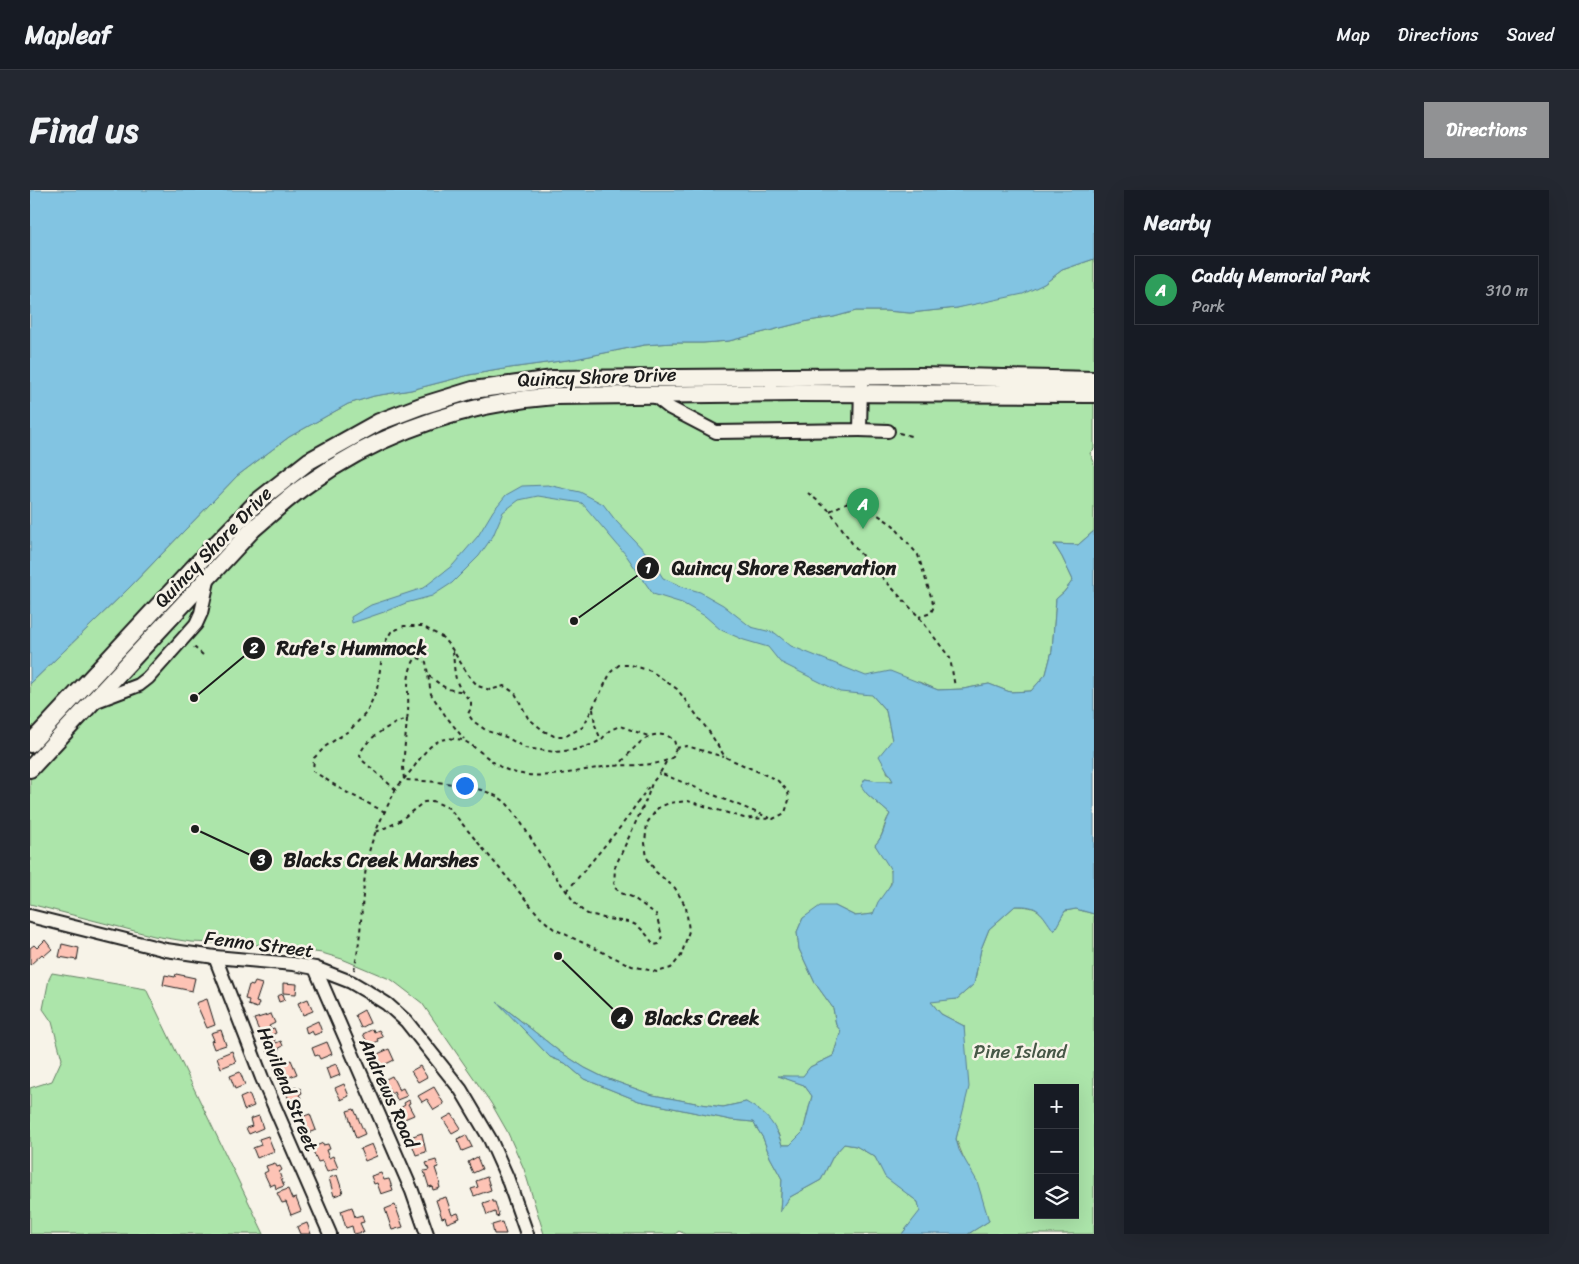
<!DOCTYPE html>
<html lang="en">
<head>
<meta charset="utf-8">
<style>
	body { margin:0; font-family:Sriracha,sans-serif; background:#242831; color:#f1f3f6 }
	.controls { position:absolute; right:15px; bottom:15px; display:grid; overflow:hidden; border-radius:0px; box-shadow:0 5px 20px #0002 }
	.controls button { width:45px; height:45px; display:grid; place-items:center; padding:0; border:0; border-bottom:1px solid #363941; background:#171b24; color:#f1f3f6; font:25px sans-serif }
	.you { position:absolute; left:434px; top:595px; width:18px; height:18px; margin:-12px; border:4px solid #fff; border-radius:50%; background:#1a73e8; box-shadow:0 0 0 8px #1a73e833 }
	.badge { display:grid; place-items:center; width:32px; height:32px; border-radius:50%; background:#919294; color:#fff; font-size:16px; font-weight:700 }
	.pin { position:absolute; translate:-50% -41px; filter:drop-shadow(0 1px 2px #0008) }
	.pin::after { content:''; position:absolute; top:26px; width:18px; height:15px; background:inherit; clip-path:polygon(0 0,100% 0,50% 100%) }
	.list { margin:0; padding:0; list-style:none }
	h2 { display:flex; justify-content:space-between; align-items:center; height:65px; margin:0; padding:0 20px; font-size:21px }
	h2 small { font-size:16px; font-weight:400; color:#9ea1a6 }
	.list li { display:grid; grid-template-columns:32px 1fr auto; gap:15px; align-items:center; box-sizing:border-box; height:70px; margin:0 10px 10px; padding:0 10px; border:1px solid #363941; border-radius:0px }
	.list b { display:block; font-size:19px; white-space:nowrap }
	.list p { margin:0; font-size:16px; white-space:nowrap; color:#9ea1a6 }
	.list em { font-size:16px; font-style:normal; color:#9ea1a6 }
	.icon { flex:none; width:28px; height:28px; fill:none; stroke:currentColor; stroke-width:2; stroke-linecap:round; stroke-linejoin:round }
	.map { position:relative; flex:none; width:1064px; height:1044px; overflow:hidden; border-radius:0px }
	header { display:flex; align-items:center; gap:30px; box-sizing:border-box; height:70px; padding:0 25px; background:#171b24; border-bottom:1px solid #363941 }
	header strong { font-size:24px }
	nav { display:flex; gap:28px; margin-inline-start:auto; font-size:18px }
	.intro { display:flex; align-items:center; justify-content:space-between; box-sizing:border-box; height:120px; padding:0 30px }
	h1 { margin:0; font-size:35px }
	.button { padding:12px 22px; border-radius:0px; background:#919294; color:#fff; font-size:18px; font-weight:700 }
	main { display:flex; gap:30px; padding:0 30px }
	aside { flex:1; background:#171b24; border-radius:0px; box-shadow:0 5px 20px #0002 }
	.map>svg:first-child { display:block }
</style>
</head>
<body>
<header>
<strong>Mapleaf</strong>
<nav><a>Map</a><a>Directions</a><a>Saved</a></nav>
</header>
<div class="intro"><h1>Find us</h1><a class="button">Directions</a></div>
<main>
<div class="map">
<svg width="1064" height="1044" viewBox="0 0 1064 1044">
	<rect width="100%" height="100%" fill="#f7f3e8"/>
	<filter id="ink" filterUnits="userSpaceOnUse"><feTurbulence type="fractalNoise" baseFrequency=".02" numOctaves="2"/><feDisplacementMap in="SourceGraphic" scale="10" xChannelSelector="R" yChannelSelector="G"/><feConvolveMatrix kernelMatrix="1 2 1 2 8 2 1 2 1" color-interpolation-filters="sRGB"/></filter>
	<g filter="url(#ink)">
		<g fill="#ace5aa" stroke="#648063" fill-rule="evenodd">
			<path d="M1064 69V259L1060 263 1064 272V341L1048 355 1024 354 1032 367 1043 390 1034 402 1026 409 1022 461 1016 484 1001 501 980 502 959 494 933 499 908 500 889 492 842 505 856 521 862 550 857 582 864 591H848L835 589 837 604 860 624C852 636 855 645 845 655 853 666 867 681 860 695 856 705 848 712 844 724L825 726 805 716 773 728 767 742 769 759 785 793 803 818 806 835 811 841 803 866 780 877 773 887 750 886 774 895 782 906 773 942 760 955H752L748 943 716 912 693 917 671 914 623 905 573 887 555 878 530 862 471 815 520 867 535 873 554 889 609 911 701 930 723 932 733 948 740 967 752 989 750 1021 760 1007 791 990 803 966 814 954 826 956 845 967 856 987 888 1012 891 1021 872 1044H655L649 1041 645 1044H514L494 979 477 941 461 913 392 813 362 790 312 769 292 763 233 755 161 752 124 746 0 714V494L99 398 207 286 259 247 318 214 344 206 381 200 439 185 480 178 545 169 614 155 643 153H673L699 151 778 131 804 127 826 121H856L880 123 927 118 1014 94 1032 80Z"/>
			<path d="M985 716C1010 716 1010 722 1024 740L1035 721 1046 719 1064 724V1044H938L959 1031 926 949 929 936 934 836 911 824 900 811 927 809 944 794 951 759 959 739ZM1008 898H1045V1025H1008Z"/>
			<path d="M22 783 116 799 234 1044H0V898L22 891 32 869 22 832 13 819 19 789Z"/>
		</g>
		<g fill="#82c4e2" stroke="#598193">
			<path d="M0 0H1064V69L1032 80 1014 94 993 104 927 118 880 123 856 121H826L804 127 778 131 699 151 673 153H643L614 155 545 169 480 178 439 185 381 200 344 206 318 214 259 247 207 286 99 398 0 494Z"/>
			<path d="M492 296 518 295 550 302 573 314 586 331 619 366 633 388 653 397 670 402 693 415 721 437 745 443 761 456 836 486 860 481 908 500 933 499 959 494 980 502 1001 501 1016 484 1022 461 1026 409 1034 402 1043 390 1032 367 1024 354 1048 355 1064 341V724L1046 719 1035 721 1024 741C1010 722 1010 715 985 716L959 739 951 759 944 794 927 809 901 812 911 824 934 836 939 897 926 949 929 960 947 991 959 1031 938 1044H872L890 1021 888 1012 855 987 845 967 826 956 814 954 803 966 791 990 760 1007 750 1022 752 989 740 967 733 948 723 932 701 930 609 911 554 889 535 873 520 867 467 812 530 862 555 878 573 887 623 905 671 914 693 917 716 912C736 924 744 931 752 955H760L773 942 782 906 774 895 748 886H773L780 877 803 866 811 841 806 835 803 818 785 793 769 759 767 742 773 728 790 716H805L825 726 843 724 848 712 861 694V680L845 655C855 645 853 636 860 624L837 604 831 596 835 589 848 591H863L849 566 862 550 856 521 842 505 810 502 750 472 738 457 714 450 691 440 675 426 652 413 623 404 596 365 552 313 508 306 489 310 473 322 463 346 449 366 422 393 402 406 376 413 354 422 322 433 321 427 341 415 393 398 423 375 448 346 463 321 476 305Z"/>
		</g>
		<g fill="#fdc3b5" stroke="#1c1c1c">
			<path d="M15 750 22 759 14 766 12 764 0 775V758L4 755 7 758Z"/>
			<path d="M32 754 49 758 47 770 29 767Z"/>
			<path d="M146 784 165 788 162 801 133 795 135 785 145 787Z"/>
			<path d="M225 792 232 794 226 812 229 813 227 818 218 815 219 810 215 809 219 795 223 796Z"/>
			<path d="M253 793 267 794 266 804 253 803Z"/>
			<path d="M253 804 255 810 249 812 247 806Z"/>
			<path d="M177 809 185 835 177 838 166 813Z"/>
			<path d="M278 809 283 821 273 825 268 813Z"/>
			<path d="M334 820 340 833 331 838 325 825Z"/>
			<path d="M241 824 245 833 239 836 241 839 244 838 246 843 237 847 235 841 230 843 224 829Z"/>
			<path d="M288 831 292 842 284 845 282 841 277 844 275 837Z"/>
			<path d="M343 839 344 842 349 840 353 847 347 849 348 851 339 856 333 844Z"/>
			<path d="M191 840 196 855 184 859 181 851 184 850 181 843Z"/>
			<path d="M244 849 246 853 251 851 253 856 248 859 249 861 239 865 235 853Z"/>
			<path d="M297 852 302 864 290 869 288 865 285 866 282 858Z"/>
			<path d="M359 859 364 870 348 878 343 866Z"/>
			<path d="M202 861 206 872 191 878 187 867Z"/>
			<path d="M261 870 267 884 250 891 244 877Z"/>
			<path d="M306 874 310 885 300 889 296 878Z"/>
			<path d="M390 876 397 887 388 892 381 881Z"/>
			<path d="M210 882 215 895 205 899 200 886Z"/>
			<path d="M362 886 369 900 373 898 377 906 367 910 364 902 361 904 354 890Z"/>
			<path d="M314 894 319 906 311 910 305 898Z"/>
			<path d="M266 897 267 899 270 898 272 903 269 905 271 908 260 913 256 902Z"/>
			<path d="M404 897 414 914 404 920 397 909 392 912 388 906Z"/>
			<path d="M219 904 224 916 214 920 210 908Z"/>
			<path d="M379 910 380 913 378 914 384 925 372 930 367 920 375 915 374 913Z"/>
			<path d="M324 919 335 944 326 948 317 921Z"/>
			<path d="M280 924 286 940 275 944 269 928Z"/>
			<path d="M422 924 431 938 422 943 413 929Z"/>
			<path d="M229 926 233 938 219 944 216 938 222 936 220 929Z"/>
			<path d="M392 943 396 962 386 965 382 954 385 953 383 946Z"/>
			<path d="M436 945 442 957 432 961 427 949Z"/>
			<path d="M238 946 244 961 227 968 223 958 231 955 229 949Z"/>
			<path d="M293 953V955L298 954 300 959 296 960 299 968 303 966 308 978 297 982 292 971 288 972 283 961 285 960 284 957Z"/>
			<path d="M342 954 347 966 335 971 330 959Z"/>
			<path d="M447 967 452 979 443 983 438 972Z"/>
			<path d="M406 970 408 977 405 978 410 993 409 994 410 998 403 1000 402 996 399 997 394 981 399 980 396 973Z"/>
			<path d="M245 973 247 977 250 976 252 980 249 982 254 996 246 999 245 994 240 996 234 983 238 981 236 976Z"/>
			<path d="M351 983 354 990 359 989 363 1000 351 1004 347 993 344 994 341 986Z"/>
			<path d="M307 985 313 1003 304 1006 299 988Z"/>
			<path d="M457 987 461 1000 444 1006 441 999 448 997 446 991Z"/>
			<path d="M258 999 262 1009 266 1008 271 1021 261 1025 256 1012 252 1013 247 1003Z"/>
			<path d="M416 1007 422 1025 428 1023 430 1028 417 1033 415 1027 412 1028 406 1010Z"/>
			<path d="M462 1010V1012H465L469 1026 466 1027 465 1022 457 1025 453 1013Z"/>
			<path d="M365 1015 373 1037 362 1040 355 1019Z"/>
			<path d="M322 1017 325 1027 332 1025 334 1032 330 1033 334 1042 324 1044 322 1036 316 1038 311 1021Z"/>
			<path d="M472 1032 476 1044H464L462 1035Z"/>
			<path d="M277 1033 281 1044H270L267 1037Z"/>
		</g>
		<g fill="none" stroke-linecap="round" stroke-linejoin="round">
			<g stroke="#1c1c1c" stroke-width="16">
				<g id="minor">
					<path d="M622 204 640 218 686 242 830 240 831 194"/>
					<path d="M830 240 858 241"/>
					<path d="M64 512 109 495 118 488 166 434 171 423 179 386"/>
					<path d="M0 726 136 760 185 767 263 774 285 778 321 792 338 802 357 814 376 831 431 900 460 949 477 987 497 1044"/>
					<path d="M185 767 232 888 300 1044"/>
					<path d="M285 778 382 1001 397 1044"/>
				</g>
			</g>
			<g stroke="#1c1c1c" stroke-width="20">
				<g id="major">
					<path d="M0 554 167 374 228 311 279 271 349 232 391 216 443 200 523 189 889 186 1064 190"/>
					<path d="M0 579 223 339C242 323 259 306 279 293 353 241 436 213 525 206L768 203 1064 204"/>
				</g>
			</g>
			<g stroke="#1c1c1c" stroke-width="2" stroke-dasharray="4 4" stroke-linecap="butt">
				<path d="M869 243 881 246"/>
				<path d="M778 303 800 321 826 359 889 427 920 468 925 497"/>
				<path d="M800 321 824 309 863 335 888 365 904 416 901 423 889 427"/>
				<path d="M164 457 173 465"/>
				<path d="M423 461C425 484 423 495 441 511V518L438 524 443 531 457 541 476 547 495 558 525 562 544 560 561 555 571 550 580 540 590 536 618 546"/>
				<path d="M399 486C410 494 416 501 430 501"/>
				<path d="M563 519 565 535 571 550"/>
				<path d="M377 529 373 577 374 590C401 591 460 594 478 615 498 639 510 668 529 691 536 700 547 718 556 723 558 725 563 725 567 726 597 736 603 723 624 755L629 754 632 746 626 724 602 707 591 703 584 697 585 677 617 608 622 593 630 583"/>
				<path d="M646 558 657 556 694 567"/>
				<path d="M636 572 630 583 740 628"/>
				<path d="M366 600 332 570 330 565C334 549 362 533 377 529 381 509 373 488 385 469L389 468 396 472 401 504 415 525 434 549"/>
				<path d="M346 642 368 632 394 612 403 611 419 618 511 728 524 739 602 776 627 782 641 778 651 766 659 741 656 717 645 698 626 682 617 668 615 653 617 633 628 618 639 613 658 611 714 628 743 629 755 623 759 610 758 601 747 590 695 567 680 543 647 499 621 481 601 475H589L581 482 553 537 536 546H524L514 541 498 528 485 503 474 496 460 500 448 496 439 486 422 459 412 447 392 436H374L361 442 354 454 347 499 337 522 320 540 296 556 284 568 283 581 314 601 355 622"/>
				<path d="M537 701 592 635 620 595"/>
				<path d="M324 780C332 747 331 712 336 678 339 651 353 625 365 601 370 592 378 585 384 577 397 558 407 544 432 550 438 551 461 571 469 576 500 594 540 582 573 577 595 573 624 579 643 567L646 558 644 550C641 548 637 545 633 545 615 541 600 563 589 575"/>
			</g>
			<use href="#minor" stroke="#f7f3e8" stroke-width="12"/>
			<use href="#major" stroke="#f7f3e8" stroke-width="16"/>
		</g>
	</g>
	<g text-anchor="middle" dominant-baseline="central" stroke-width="5" stroke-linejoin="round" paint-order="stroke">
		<g font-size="19" fill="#1c1c1c" stroke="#f7f3e8">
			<text transform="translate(567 187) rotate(-2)">Quincy Shore Drive</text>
			<text transform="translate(183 357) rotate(-46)">Quincy Shore Drive</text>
			<text transform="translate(229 754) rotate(7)">Fenno Street</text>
			<text transform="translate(258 899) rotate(68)">Havilend Street</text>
			<text transform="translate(359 903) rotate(66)">Andrews Road</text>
		</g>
		<g font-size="19" fill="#475847" stroke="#f7f3e8">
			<text x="990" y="861">Pine Island</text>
		</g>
	</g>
	<path fill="none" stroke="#1c1c1c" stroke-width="2" d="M544 431L618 378M164 508L224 458M165 639L231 670M528 766L592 828"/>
	<g fill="#1c1c1c" stroke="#f7f3e8" stroke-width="2">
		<circle cx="544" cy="431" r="5"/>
		<circle cx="164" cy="508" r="5"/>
		<circle cx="165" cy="639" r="5"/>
		<circle cx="528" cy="766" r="5"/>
		<circle cx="618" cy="378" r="12"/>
		<circle cx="224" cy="458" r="12"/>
		<circle cx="231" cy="670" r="12"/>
		<circle cx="592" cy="828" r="12"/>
	</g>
	<g font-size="15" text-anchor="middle" font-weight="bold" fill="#fff">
		<text x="618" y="383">1</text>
		<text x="224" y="463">2</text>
		<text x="231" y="675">3</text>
		<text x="592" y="834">4</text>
	</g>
	<g font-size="20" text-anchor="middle" font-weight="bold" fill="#1c1c1c" stroke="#f7f3e8" stroke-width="5" stroke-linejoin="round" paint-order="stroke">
		<text x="754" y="385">Quincy Shore Reservation</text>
		<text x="322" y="465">Rufe's Hummock</text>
		<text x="351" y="677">Blacks Creek Marshes</text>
		<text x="672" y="835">Blacks Creek</text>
	</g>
</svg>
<div class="controls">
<button>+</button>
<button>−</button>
<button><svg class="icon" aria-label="layers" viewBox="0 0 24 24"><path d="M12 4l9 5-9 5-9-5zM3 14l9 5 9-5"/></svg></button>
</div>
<div class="you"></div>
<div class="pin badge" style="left:833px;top:339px;background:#2e9e5b">A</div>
</div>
<aside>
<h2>Nearby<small></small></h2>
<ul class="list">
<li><span class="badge" style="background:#2e9e5b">A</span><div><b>Caddy Memorial Park</b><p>Park</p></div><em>310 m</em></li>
</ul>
</aside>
</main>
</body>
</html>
